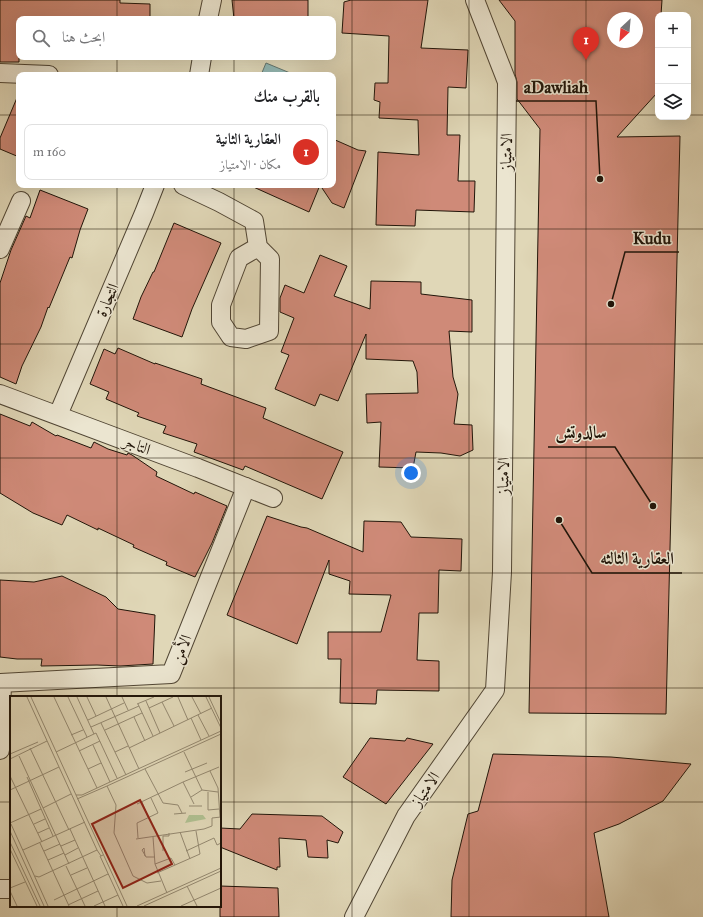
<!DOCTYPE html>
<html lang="ar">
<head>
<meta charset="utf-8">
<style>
	body { margin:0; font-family:"IM FELL Great Primer",Amiri,serif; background:#f2f2f2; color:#202124; direction:rtl }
	.controls { position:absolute; right:12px; top:12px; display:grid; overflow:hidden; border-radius:8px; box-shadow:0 4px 16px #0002 }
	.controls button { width:36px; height:36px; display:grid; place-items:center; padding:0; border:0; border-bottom:1px solid #e0e0e0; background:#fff; color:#202124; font:20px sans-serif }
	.compass { position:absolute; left:607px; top:12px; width:36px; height:36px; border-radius:50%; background:#fff; box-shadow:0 4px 16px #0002; rotate:206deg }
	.you { position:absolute; left:411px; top:473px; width:14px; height:14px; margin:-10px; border:3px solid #fff; border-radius:50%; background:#1a73e8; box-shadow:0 0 0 6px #1a73e833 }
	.badge { display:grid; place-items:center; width:26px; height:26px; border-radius:50%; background:#d93025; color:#fff; font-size:13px; font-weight:700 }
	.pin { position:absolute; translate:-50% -33px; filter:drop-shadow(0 1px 2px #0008) }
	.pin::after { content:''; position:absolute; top:21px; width:14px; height:12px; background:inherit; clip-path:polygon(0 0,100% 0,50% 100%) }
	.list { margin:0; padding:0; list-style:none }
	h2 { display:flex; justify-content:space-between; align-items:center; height:52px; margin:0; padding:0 16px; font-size:17px }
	h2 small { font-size:13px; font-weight:400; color:#757577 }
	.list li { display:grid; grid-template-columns:26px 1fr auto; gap:12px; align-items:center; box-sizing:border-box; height:56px; margin:0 8px 8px; padding:0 8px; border:1px solid #e0e0e0; border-radius:8px }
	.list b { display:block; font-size:15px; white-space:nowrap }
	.list p { margin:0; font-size:13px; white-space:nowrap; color:#757577 }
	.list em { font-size:13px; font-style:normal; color:#757577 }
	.icon { flex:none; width:22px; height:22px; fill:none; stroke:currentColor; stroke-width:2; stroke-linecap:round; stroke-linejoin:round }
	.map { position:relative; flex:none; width:703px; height:917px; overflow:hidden; direction:ltr }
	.search { position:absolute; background:#fff; box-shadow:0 4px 16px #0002; left:16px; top:16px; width:320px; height:44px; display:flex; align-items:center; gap:10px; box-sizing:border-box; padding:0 14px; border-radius:8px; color:#757577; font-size:15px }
	.panel { position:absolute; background:#fff; box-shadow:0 4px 16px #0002; left:16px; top:72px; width:320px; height:116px; border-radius:8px; direction:rtl }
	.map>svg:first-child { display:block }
</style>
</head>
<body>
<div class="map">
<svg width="703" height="917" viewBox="0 0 703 917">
	<rect width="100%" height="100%" fill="#e0d7b7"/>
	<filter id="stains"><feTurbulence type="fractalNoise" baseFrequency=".005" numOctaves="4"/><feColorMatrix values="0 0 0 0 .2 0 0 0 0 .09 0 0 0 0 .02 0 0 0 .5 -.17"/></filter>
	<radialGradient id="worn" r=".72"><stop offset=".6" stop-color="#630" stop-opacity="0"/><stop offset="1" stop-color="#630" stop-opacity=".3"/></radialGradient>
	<path fill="#94b8b3" stroke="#66776f" d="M266 63 295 75H261Z"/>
	<g fill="#cf8a78" stroke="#211509" fill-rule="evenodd">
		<path d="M0 0H120V3L150 4V19H19V62H0Z"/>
		<path d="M232 0H308V19H234Z"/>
		<path d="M351 0H428L421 48 468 50 466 88 448 87 447 135H460L458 181H475L474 212 416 210 415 226 376 225 378 152 419 155 418 120 379 118 380 102 374 100 375 83H388L389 36 342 33 344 2Z"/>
		<path d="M499 0H662L661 15H658L657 93 617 137 680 136 666 714 529 713 540 129 517 99V82L515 74V21ZM613 18H637V42H613Z"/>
		<path d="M19 93V157L0 149V138Z"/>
		<path d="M333 139 358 150 366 151 344 208 332 203 320 185 309 212 249 185H333Z"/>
		<path d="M40 190 88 209 80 230 72 258 70 257 49 308 48 307 41 327 22 366 16 384 0 377V283L11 250 26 216 30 218Z"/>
		<path d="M174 223 221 243 192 309 182 337 133 319 141 297 153 272H154Z"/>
		<path d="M320 255 347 266 334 296 370 309 371 281 421 282V294L472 300V332L449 331 453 377 458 394 454 424 472 425 473 450 460 456 441 453 416 452 413 468 379 467 381 422 367 423 366 394 418 393 417 372 413 361 366 359V334L338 401 320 394 315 406 275 389 289 355 281 352 294 318 280 312V298L285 285 304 293Z"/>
		<path d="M118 348 155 364V363L202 379 201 384 266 408 263 418 343 452 322 499 245 466 243 470 194 452 197 444 163 433 166 426 137 416 139 413 106 399 109 392 90 384 104 349 115 354Z"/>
		<path d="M0 414 30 426 32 422 56 436 57 435 91 448 94 442 108 449 127 455 128 453 132 455 157 472 156 476 194 494 195 492 227 506 212 543 195 577 166 565 167 562 133 547 134 545 98 528V530L67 515 62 525 33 513 0 493Z"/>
		<path d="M267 516 301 527 307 528 363 552 364 521 401 522 411 537 462 539 461 571 439 570 438 613H419L417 660 439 661V691L377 690 376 704 340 703 341 659H328V632H381L391 595 349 594 350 581 329 574V560L297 644 227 615Z"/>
		<path d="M62 576 106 597 118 609 155 615 153 664 120 666 97 665 41 666 42 659H17L0 657V580L34 582Z"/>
		<path d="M370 738 405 741 407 738 433 744 386 804 343 777Z"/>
		<path d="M493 754 611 757 691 764 663 801 619 824 594 833 609 917H451L452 880 468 814 478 811Z"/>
		<path d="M252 814 322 816 343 832 338 843 327 840 328 858 308 857 306 840 279 838 280 867H277V870L220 847V828L240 829Z"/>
		<path d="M220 886 278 888 279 917H220Z"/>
	</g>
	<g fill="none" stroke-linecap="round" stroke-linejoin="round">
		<g stroke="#514634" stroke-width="20">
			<g id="street">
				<path d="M208 19 212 0"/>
				<path d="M0 73 49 75"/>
				<path d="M199 75 202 57"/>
				<path d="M183 185 219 202 254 221 258 247 270 259 269 331 246 339 231 337 221 322V305L239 258 258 247"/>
				<path d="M0 249 21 201"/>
				<path d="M0 394 198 468 273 498"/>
				<path d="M58 415 144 213 155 185"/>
				<path d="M0 683 171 674 246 487"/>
				<path d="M0 750 2 683"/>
				<path d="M0 889H11"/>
				<path d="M354 917 406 816 495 690 502 572 507 82 475 0"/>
			</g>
		</g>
		<use href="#street" stroke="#ebe5d0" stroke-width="18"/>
	</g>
	<path fill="none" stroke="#211509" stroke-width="1" stroke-opacity="0.55" d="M117 0V19M234 0V19M352 0V917M469 0V917M586 0V917M117 57V75M234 57V75M0 115H19M333 115H658M688 115H703M117 185V697M234 185V917M0 229H703M0 344H703M0 458H703M0 573H703M0 688H703M0 802H11M220 802H703M117 906V917"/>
	<g text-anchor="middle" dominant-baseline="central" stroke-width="3" stroke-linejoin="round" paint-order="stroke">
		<g font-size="16" fill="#211509" stroke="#ebe5d0">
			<text transform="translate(506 152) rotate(-89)">الامتياز</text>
			<text transform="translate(107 300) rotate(-67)">التجارة</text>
			<text transform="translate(137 445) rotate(21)">التاجر</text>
			<text transform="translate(503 476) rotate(-89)">الامتياز</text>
			<text transform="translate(181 649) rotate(-68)">الأمن</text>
			<text transform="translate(425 789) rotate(-55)">الامتياز</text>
		</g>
	</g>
	<g transform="translate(10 696)">
		<rect width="211" height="211" fill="#e0d7b7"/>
		<path d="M179 119H193L196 123 175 127Z" fill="#afbf90"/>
		<path fill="none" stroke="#948971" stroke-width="1" d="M17 1 87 154 91 160 93 159M21 1 117 210M44 1 87 92M58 1 77 41M67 1 84 38M77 1 86 20M96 1 129 73M112 1 118 14M168 1 178 24M182 1 191 18M196 1 211 32M199 1 211 27M136 5 150 37M152 6 164 30M127 8 144 1M128 8 143 40M139 12 163 1M188 19 199 40M124 21 135 45M181 22 191 44M78 24 114 7M91 27 116 79M81 31 129 10M95 34 132 17M61 39 73 34M83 49 100 86M20 52 59 134M119 52 202 12M69 55 90 45M46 56 86 37 107 82M105 56 118 50M174 56 192 94 208 96M0 58 28 46M9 60 59 168M0 63 37 45M78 73 91 67M128 73 211 35M135 73 153 107 168 109 172 117M200 75 208 92 210 121M175 76 197 67M0 80 32 146M17 81 43 140M173 86 209 71M0 94 49 71M198 96V114L209 113M66 99H72L128 73M181 101 192 94M67 103 97 90M132 106 138 121M127 108 173 86 184 108M179 110H192M33 112 61 98M164 118 176 117M0 127 31 113M1 128 38 210M24 128 35 123M60 133 95 210M0 135 34 210M170 136 180 163M28 137 39 132M143 141 145 168 157 197M128 142 127 127 148 117 141 102M126 143 194 133 202 130V122L211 121M0 146 30 210M30 147 59 210M51 150 65 144M0 153 27 210M13 154 75 126M34 155 50 148M153 155V140H159V137M176 155 204 142 207 149 211 147M55 159 68 152M90 160 113 210M135 160 134 152 132 154 136 161H145M38 164 54 157M145 168 161 162 165 169M56 170 75 210M147 177 190 158 186 135M61 179 77 172M25 180 29 181 87 154M151 185 137 187 123 180 104 137 106 109 97 90 211 38M177 190 187 210M0 192 15 186M0 195 7 210M44 204 98 178M58 209 88 195M84 210 108 199M127 210 211 172M134 210 211 175M171 210 211 192"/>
		<path fill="#8f2418" fill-opacity="0.15" stroke="#8f2418" stroke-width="2" d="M130 104 162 168 113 192 82 128Z"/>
		<rect width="211" height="211" fill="none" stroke="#211509" stroke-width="2"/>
	</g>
	<path fill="none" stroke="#211509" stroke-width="1.5" d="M600 179L596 101H516M611 304L625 252H679M653 506L615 447H548M559 520L592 573H682"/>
	<g fill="#211509" stroke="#ebe5d0" stroke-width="1.5">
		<circle cx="600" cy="179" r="4"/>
		<circle cx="611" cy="304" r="4"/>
		<circle cx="653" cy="506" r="4"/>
		<circle cx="559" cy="520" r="4"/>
	</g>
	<g font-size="17" text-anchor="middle" font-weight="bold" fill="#211509" stroke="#ebe5d0" stroke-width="3" stroke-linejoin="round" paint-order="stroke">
		<text x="556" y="93">aDawliah</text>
		<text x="652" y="244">Kudu</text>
		<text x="581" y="438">سالدوتش</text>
		<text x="637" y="564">العقارية الثالثه</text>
	</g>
	<rect width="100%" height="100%" filter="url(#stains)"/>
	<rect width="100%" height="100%" fill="url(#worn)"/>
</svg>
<div class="controls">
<button>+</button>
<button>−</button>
<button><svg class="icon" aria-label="layers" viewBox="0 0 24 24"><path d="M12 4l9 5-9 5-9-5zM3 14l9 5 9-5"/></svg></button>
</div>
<svg class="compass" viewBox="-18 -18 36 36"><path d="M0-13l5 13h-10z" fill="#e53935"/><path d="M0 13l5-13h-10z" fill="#757577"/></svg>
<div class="you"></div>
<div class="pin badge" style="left:586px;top:60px">1</div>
<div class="search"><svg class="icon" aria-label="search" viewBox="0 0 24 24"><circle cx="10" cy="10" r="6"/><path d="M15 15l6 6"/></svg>ابحث هنا</div>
<section class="panel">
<h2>بالقرب منك<small></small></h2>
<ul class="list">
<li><span class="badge">1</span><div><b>العقارية الثانية</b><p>مكان · الامتياز</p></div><em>160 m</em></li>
</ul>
</section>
</div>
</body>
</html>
